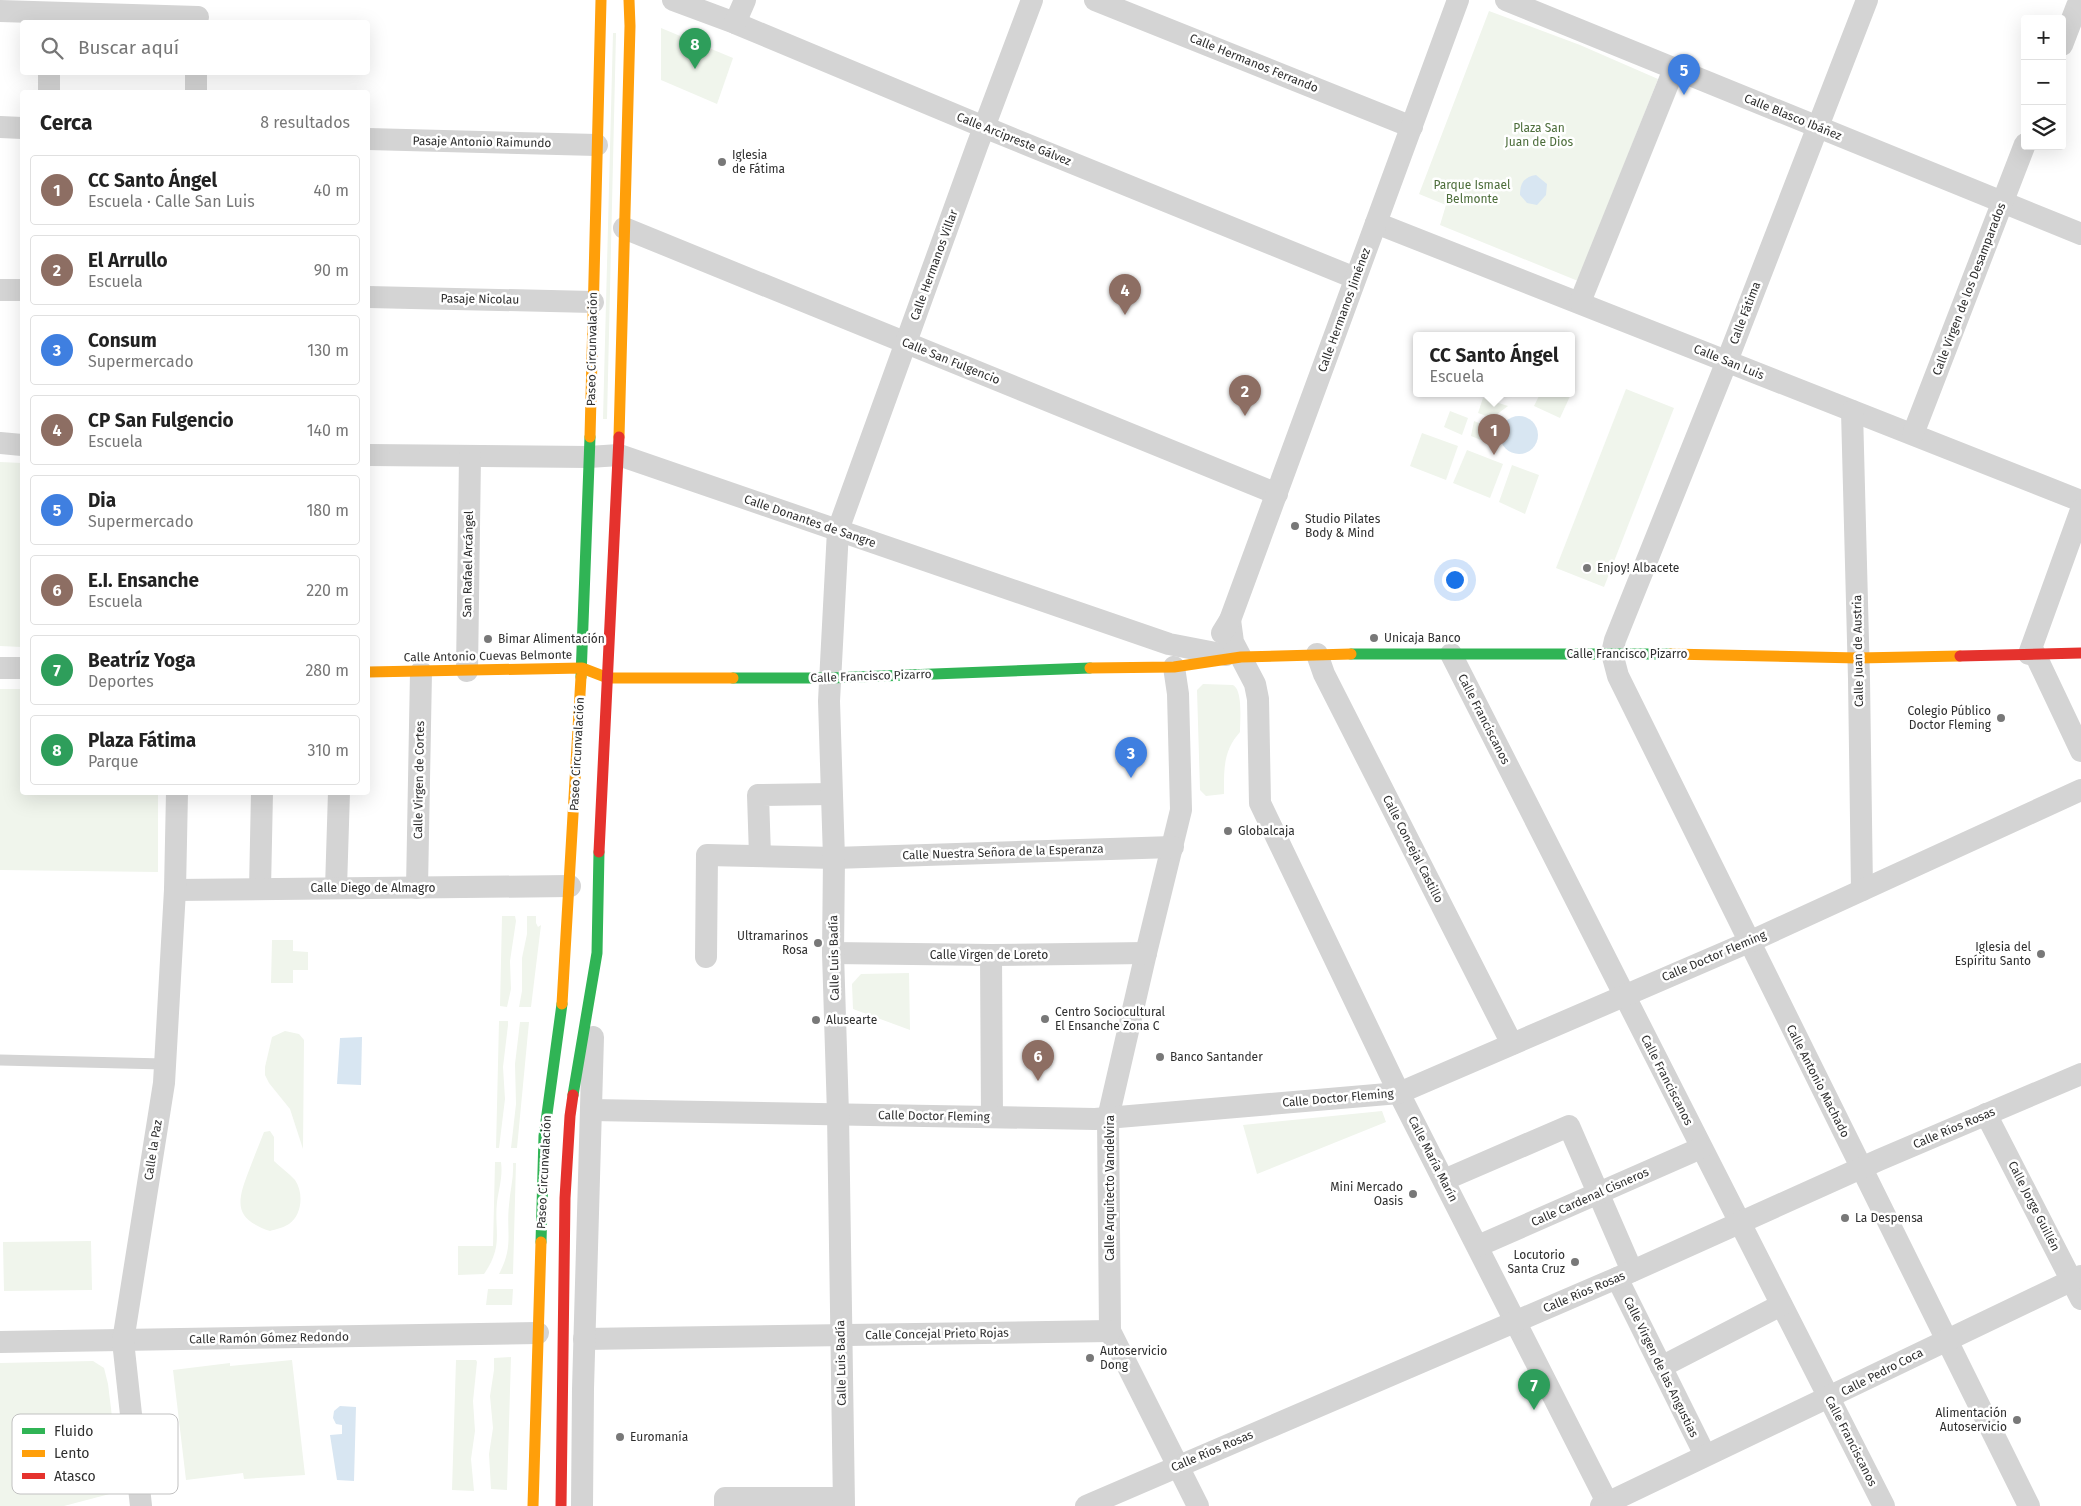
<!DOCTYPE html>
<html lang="es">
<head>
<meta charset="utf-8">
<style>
	body { margin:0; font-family:"Fira Sans",sans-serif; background:#f6f6f6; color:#222 }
	.controls { position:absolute; right:15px; top:15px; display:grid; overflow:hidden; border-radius:5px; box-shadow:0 5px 20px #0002 }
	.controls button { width:45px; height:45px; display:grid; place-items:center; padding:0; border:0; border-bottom:1px solid #e0e0e0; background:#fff; color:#222; font:25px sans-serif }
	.you { position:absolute; left:1454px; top:579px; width:18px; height:18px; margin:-12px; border:4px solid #fff; border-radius:50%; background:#1a73e8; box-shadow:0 0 0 8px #1a73e833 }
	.badge { display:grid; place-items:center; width:32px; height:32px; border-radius:50%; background:#0b8043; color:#fff; font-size:16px; font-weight:700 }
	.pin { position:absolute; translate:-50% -41px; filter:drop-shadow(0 1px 2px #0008) }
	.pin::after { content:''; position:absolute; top:26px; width:18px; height:15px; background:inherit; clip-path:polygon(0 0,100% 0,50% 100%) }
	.popup { position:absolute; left:1413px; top:332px; width:162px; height:65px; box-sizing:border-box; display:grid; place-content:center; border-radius:5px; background:#fff; filter:drop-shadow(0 1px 4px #0005); font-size:16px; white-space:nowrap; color:#767676 }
	.popup b { font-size:19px; color:#222 }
	.popup::after { content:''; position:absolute; left:50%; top:100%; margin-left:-10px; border:10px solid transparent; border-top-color:#fff }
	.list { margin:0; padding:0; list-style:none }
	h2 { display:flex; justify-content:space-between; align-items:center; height:65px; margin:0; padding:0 20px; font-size:21px }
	h2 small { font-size:16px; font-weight:400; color:#767676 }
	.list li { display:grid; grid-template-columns:32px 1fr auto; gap:15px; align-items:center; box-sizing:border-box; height:70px; margin:0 10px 10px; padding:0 10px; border:1px solid #e0e0e0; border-radius:5px }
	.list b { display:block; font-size:19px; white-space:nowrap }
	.list p { margin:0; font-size:16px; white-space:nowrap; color:#767676 }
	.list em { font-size:16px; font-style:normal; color:#767676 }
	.icon { flex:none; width:28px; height:28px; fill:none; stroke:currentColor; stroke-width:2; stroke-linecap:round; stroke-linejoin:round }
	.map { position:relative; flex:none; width:2081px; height:1506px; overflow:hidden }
	.search { position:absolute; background:#fff; box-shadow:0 5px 20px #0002; left:20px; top:20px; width:350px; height:55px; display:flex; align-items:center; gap:12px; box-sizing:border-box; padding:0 18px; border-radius:5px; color:#767676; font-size:19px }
	.panel { position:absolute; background:#fff; box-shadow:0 5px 20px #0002; left:20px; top:90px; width:350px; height:705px; border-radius:5px }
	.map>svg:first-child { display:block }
</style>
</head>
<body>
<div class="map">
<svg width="2081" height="1506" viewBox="0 0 2081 1506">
	<rect width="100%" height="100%" fill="#fff"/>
	<g fill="#f0f5ec">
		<path d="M1489 11 1580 45 1658 79 1578 281 1440 225 1446 205 1419 194Z"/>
		<path d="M661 28 733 58 717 104 661 80Z"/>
		<path d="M613 33H616L607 419H603Z"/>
		<path d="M1626 389 1674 408 1604 587 1556 568Z"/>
		<path d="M1540 394H1571L1560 418 1534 406Z"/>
		<path d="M1483 398 1508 406 1492 418 1478 413Z"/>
		<path d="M1450 411 1468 418 1462 435 1444 427Z"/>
		<path d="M1474 421 1489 427 1491 444 1471 436Z"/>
		<path d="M1422 433 1458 446 1446 480 1410 466Z"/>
		<path d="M1467 450 1503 464 1490 498 1453 483Z"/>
		<path d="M0 462 22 463V647L0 646Z"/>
		<path d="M1512 465 1539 475 1525 514 1499 502Z"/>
		<path d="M1203 684 1233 685C1243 690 1240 721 1240 732 1223 751 1224 769 1224 794L1206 796 1200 790 1197 690Z"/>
		<path d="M0 689H22V792L158 793V872L0 870Z"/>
		<path d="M502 916H515L516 921 510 961 511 989 507 1007 500 1006Z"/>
		<path d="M527 916H536V923L538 927 541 925 531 1007H519L522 991V958L527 934Z"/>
		<path d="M272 940H293V951L308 952V970H293V983H271Z"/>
		<path d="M909 973 910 1030 853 1009 852 984 861 974Z"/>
		<path d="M499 1021H508V1025L503 1067 505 1099 499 1148H496Z"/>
		<path d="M520 1022H529L517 1148H511L516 1104 515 1064Z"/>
		<path d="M285 1031 299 1034 304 1040 303 1149 290 1109 269 1083 265 1075V1067L272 1037Z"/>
		<path d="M1382 1111 1386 1122 1257 1174 1243 1125Z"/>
		<path d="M270 1131 274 1137V1161C280 1167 289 1173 295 1180 304 1193 302 1215 289 1224 283 1228 276 1229 270 1231 235 1219 236 1204 248 1173 253 1159 259 1145 264 1132Z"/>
		<path d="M495 1162H501C503 1176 499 1188 497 1202 494 1232 504 1245 484 1274L458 1275V1246H493Z"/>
		<path d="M513 1163H516L513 1274H499C514 1246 506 1233 509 1205 510 1191 514 1177 513 1163Z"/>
		<path d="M91 1241 92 1290 4 1291 3 1242Z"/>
		<path d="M488 1289H513L512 1305H486Z"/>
		<path d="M511 1357 507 1490 491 1489 489 1454 493 1428 490 1396 494 1370V1358Z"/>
		<path d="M292 1360 305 1475 244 1479 243 1473 186 1480 173 1370 230 1363V1366Z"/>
		<path d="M456 1360H476L477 1362 473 1401 475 1431 471 1459 474 1491 452 1490Z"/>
		<path d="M93 1361 104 1368 108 1384 121 1491 64 1506H0V1363Z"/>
	</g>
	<g fill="#d8e6f2">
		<path d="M1536 175 1547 184 1546 195 1537 205 1527 203 1520 195C1520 183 1524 177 1536 175Z"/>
		<circle cx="1519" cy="435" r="19"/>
		<path d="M362 1037 361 1085 337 1084 340 1038Z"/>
		<path d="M340 1406 356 1407 354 1481 337 1480 330 1435 342 1434V1425L336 1424 333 1418 334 1411Z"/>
	</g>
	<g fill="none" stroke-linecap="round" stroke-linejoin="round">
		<path stroke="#d4d4d4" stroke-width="11" d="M0 1060 164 1064"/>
		<g stroke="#d4d4d4" stroke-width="22">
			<path d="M673 0 735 23 984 127 1355 278"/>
			<path d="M1095 0 1412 127"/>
			<path d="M1506 0 2081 234"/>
			<path d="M1867 0 1727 361 1615 640 1612 653 1618 676 2029 1506"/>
			<path d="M0 11 198 17"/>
			<path d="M735 23 745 0"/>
			<path d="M2062 45 2077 6"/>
			<path d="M49 92V72"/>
			<path d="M196 92V72"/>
			<path d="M0 127 22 128"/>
			<path d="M368 139 597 145"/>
			<path d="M1376 223 2081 501"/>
			<path d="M624 228 1277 494"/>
			<path d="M0 290H22"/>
			<path d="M368 297 593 302"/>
			<path d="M1580 302 1674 69"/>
			<path d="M1852 411 1859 679 1862 890"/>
			<path d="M1913 434 2025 144"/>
			<path d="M0 443 22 445"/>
			<path d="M368 455 589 457 619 455 1169 644 1226 655"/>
			<path d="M1230 620 1233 642 1255 684 1258 699 1260 803 1399 1093 1609 1506"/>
			<path d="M1222 633 1230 620 1458 0"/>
			<path d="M1317 654 1324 674 1512 1044"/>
			<path d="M1451 654 1884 1506"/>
			<path d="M2029 654 2081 510"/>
			<path d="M2035 654 2081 751"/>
			<path d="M1174 667 1178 694 1181 810 1146 953 1108 1118 1110 1331 1198 1506"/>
			<path d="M0 668H22"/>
			<path d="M467 671 470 456"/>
			<path d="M760 856 758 795 831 794"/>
			<path d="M336 888 339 792"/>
			<path d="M417 888 421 672"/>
			<path d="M260 889 262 792"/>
			<path d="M175 890 570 886"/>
			<path d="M833 953 991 955 1146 953"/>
			<path d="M991 955 992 1117"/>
			<path d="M706 957 707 855 834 858 1173 847"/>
			<path d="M591 1110 1095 1119 1399 1093 1749 942 2081 790"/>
			<path d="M1986 1114 2081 1299"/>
			<path d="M1444 1180 1569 1126 1632 1271"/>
			<path d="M1478 1246 1701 1148"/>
			<path d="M1617 1278 1705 1455"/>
			<path d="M584 1339 1110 1331"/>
			<path d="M0 1342 538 1333"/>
			<path d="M1661 1367 1781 1305"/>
			<path d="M141 1506 123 1341 164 1083 175 890 177 792"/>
			<path d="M582 1506 583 1389 593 1037"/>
			<path d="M725 1506V1498H843"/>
			<path d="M844 1506 838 1114 833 953 834 858 829 701 838 530 977 146 1032 0"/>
			<path d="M1086 1506 1617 1278 1879 1160 2081 1074"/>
			<path d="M1601 1506 2081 1276"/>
		</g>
		<g stroke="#30b455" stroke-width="11">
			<path d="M1351 654H1670"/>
			<path d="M581 677 590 437"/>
			<path d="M733 678H830L1090 668"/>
			<path d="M573 1095 597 953 599 852"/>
			<path d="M541 1242 544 1136 562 1004"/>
		</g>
		<g stroke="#ff9f0a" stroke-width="11">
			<path d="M590 437 601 0"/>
			<path d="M619 437 630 26 629 0"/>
			<path d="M1670 654 1858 658 1960 656"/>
			<path d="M1090 668 1174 667 1241 657 1351 654"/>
			<path d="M368 672 582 668 608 678H733"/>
			<path d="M562 1004 581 677"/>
			<path d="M533 1506 541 1242"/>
		</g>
		<g stroke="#e5322d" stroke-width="11">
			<path d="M1960 656 2081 653"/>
			<path d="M599 852 619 437"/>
			<path d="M561 1506 565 1198 570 1116 573 1095"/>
		</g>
	</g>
	<g fill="#787878" stroke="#fff" stroke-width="2">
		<circle cx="722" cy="162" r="5"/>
		<circle cx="1295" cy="526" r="5"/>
		<circle cx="1587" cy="568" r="5"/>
		<circle cx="1374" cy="638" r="5"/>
		<circle cx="488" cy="639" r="5"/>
		<circle cx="2001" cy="718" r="5"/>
		<circle cx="1228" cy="831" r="5"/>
		<circle cx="818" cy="943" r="5"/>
		<circle cx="2041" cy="954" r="5"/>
		<circle cx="1045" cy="1019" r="5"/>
		<circle cx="816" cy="1020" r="5"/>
		<circle cx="1160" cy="1057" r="5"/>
		<circle cx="1413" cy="1194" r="5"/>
		<circle cx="1845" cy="1218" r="5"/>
		<circle cx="1575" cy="1262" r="5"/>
		<circle cx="1090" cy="1358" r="5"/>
		<circle cx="2017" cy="1420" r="5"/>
		<circle cx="620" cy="1437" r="5"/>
	</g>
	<g text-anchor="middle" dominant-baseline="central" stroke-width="5" stroke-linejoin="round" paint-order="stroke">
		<g font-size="12" fill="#2f2f2f" stroke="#fff">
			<text transform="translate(1254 63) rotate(22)">Calle Hermanos Ferrando</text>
			<text transform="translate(1793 117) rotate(22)">Calle Blasco Ibáñez</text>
			<text transform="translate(1014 139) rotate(22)">Calle Arcipreste Gálvez</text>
			<text transform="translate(482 142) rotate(1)">Pasaje Antonio Raimundo</text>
			<text transform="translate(934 265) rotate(-70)">Calle Hermanos Villar</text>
			<text transform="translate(1969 289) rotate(-69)">Calle Virgen de los Desamparados</text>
			<text transform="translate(480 299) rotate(1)">Pasaje Nicolau</text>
			<text transform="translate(1344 310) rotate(-70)">Calle Hermanos Jiménez</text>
			<text transform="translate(1745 313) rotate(-69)">Calle Fátima</text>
			<text transform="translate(592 349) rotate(-89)">Paseo Circunvalación</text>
			<text transform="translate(951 361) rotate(22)">Calle San Fulgencio</text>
			<text transform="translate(1729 362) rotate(22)">Calle San Luis</text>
			<text transform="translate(810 521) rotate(19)">Calle Donantes de Sangre</text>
			<text transform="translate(468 564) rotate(-89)">San Rafael Arcángel</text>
			<text transform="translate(1858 651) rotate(-91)">Calle Juan de Austria</text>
			<text x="1627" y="654">Calle Francisco Pizarro</text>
			<text transform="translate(488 656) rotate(-1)">Calle Antonio Cuevas Belmonte</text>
			<text transform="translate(871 676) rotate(-2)">Calle Francisco Pizarro</text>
			<text transform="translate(1484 719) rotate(63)">Calle Franciscanos</text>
			<text transform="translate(577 754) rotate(-87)">Paseo Circunvalación</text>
			<text transform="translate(419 780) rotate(-89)">Calle Virgen de Cortes</text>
			<text transform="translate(1413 849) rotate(63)">Calle Concejal Castillo</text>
			<text transform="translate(1003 852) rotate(-2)">Calle Nuestra Señora de la Esperanza</text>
			<text x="373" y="888">Calle Diego de Almagro</text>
			<text x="989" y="955">Calle Virgen de Loreto</text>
			<text transform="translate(1714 956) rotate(-23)">Calle Doctor Fleming</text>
			<text transform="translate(834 958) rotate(-91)">Calle Luis Badía</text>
			<text transform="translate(1667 1080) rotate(63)">Calle Franciscanos</text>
			<text transform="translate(1818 1081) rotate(63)">Calle Antonio Machado</text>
			<text transform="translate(1338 1098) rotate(-5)">Calle Doctor Fleming</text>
			<text transform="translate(934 1116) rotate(1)">Calle Doctor Fleming</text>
			<text transform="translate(1954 1128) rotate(-23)">Calle Ríos Rosas</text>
			<text transform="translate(153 1150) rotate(-81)">Calle la Paz</text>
			<text transform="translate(1433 1159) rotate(63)">Calle María Marín</text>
			<text transform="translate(544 1172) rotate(-87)">Paseo Circunvalación</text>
			<text transform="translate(1110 1188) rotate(-90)">Calle Arquitecto Vandelvira</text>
			<text transform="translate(1590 1197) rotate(-24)">Calle Cardenal Cisneros</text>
			<text transform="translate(2034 1206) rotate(63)">Calle Jorge Guillén</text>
			<text transform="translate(1584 1292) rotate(-23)">Calle Ríos Rosas</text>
			<text transform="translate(937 1334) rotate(-1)">Calle Concejal Prieto Rojas</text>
			<text transform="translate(269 1338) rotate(-1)">Calle Ramón Gómez Redondo</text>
			<text transform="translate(841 1363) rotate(-91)">Calle Luis Badía</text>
			<text transform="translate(1661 1367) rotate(64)">Calle Virgen de las Angustias</text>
			<text transform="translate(1882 1372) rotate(-27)">Calle Pedro Coca</text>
			<text transform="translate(1851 1441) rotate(63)">Calle Franciscanos</text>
			<text transform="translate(1212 1451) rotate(-23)">Calle Ríos Rosas</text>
		</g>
		<g font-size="12" fill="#4c6d3a" stroke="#fff">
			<text x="1539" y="128">Plaza San<tspan x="1539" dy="14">Juan de Dios</tspan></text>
			<text x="1472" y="185">Parque Ismael<tspan x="1472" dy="14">Belmonte</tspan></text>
		</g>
		<g font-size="12" fill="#2f2f2f" stroke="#fff" text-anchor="start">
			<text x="732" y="155">Iglesia<tspan x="732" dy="14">de Fátima</tspan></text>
			<text x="1305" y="519">Studio Pilates<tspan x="1305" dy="14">Body &amp; Mind</tspan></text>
			<text x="1597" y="568">Enjoy! Albacete</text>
			<text x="1384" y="638">Unicaja Banco</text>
			<text x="498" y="639">Bimar Alimentación</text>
			<text x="1991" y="711" text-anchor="end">Colegio Público<tspan x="1991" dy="14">Doctor Fleming</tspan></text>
			<text x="1238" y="831">Globalcaja</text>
			<text x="808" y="936" text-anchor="end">Ultramarinos<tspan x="808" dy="14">Rosa</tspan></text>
			<text x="2031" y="947" text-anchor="end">Iglesia del<tspan x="2031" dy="14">Espíritu Santo</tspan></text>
			<text x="1055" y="1012">Centro Sociocultural<tspan x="1055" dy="14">El Ensanche Zona C</tspan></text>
			<text x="826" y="1020">Alusearte</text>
			<text x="1170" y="1057">Banco Santander</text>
			<text x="1403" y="1187" text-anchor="end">Mini Mercado<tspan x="1403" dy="14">Oasis</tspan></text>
			<text x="1855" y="1218">La Despensa</text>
			<text x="1565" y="1255" text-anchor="end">Locutorio<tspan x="1565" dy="14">Santa Cruz</tspan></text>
			<text x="1100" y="1351">Autoservicio<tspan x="1100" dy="14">Dong</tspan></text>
			<text x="2007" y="1413" text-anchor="end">Alimentación<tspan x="2007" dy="14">Autoservicio</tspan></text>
			<text x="630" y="1437">Euromanía</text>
		</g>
	</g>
	<rect x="12" y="1414" width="166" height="80" rx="8" fill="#fff" stroke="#c1c1c1" stroke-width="1"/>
	<rect x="22" y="1428" width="23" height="6" fill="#30b455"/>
	<rect x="22" y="1450" width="23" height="7" fill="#ff9f0a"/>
	<rect x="22" y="1473" width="23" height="6" fill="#e5322d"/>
	<g font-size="14" fill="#2f2f2f">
		<text x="54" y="1436">Fluido</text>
		<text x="54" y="1458">Lento</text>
		<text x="54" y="1481">Atasco</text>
	</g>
</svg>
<div class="controls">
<button>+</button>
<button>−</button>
<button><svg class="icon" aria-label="layers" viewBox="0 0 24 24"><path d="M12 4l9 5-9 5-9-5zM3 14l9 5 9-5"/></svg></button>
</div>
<div class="you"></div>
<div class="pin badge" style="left:1494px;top:455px;background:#8d6e63">1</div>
<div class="popup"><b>CC Santo Ángel</b>Escuela</div>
<div class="pin badge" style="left:1245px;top:416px;background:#8d6e63">2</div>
<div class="pin badge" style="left:1131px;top:778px;background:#3f7fe0">3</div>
<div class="pin badge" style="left:1125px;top:315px;background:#8d6e63">4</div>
<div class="pin badge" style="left:1684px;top:95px;background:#3f7fe0">5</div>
<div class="pin badge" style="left:1038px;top:1081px;background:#8d6e63">6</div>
<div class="pin badge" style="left:1534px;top:1410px;background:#2e9e5b">7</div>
<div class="pin badge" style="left:695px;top:69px;background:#2e9e5b">8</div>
<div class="search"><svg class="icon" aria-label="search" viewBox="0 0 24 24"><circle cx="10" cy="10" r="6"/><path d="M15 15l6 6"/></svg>Buscar aquí</div>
<section class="panel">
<h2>Cerca<small>8 resultados</small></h2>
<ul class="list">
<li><span class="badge" style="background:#8d6e63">1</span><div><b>CC Santo Ángel</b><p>Escuela · Calle San Luis</p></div><em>40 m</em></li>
<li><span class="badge" style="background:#8d6e63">2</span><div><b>El Arrullo</b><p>Escuela</p></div><em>90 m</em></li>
<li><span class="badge" style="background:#3f7fe0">3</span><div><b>Consum</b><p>Supermercado</p></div><em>130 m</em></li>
<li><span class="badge" style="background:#8d6e63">4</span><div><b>CP San Fulgencio</b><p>Escuela</p></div><em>140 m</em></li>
<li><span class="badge" style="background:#3f7fe0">5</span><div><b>Dia</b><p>Supermercado</p></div><em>180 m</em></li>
<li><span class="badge" style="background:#8d6e63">6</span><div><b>E.I. Ensanche</b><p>Escuela</p></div><em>220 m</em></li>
<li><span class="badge" style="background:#2e9e5b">7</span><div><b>Beatríz Yoga</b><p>Deportes</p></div><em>280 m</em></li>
<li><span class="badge" style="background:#2e9e5b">8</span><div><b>Plaza Fátima</b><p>Parque</p></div><em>310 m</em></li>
</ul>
</section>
</div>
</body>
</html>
